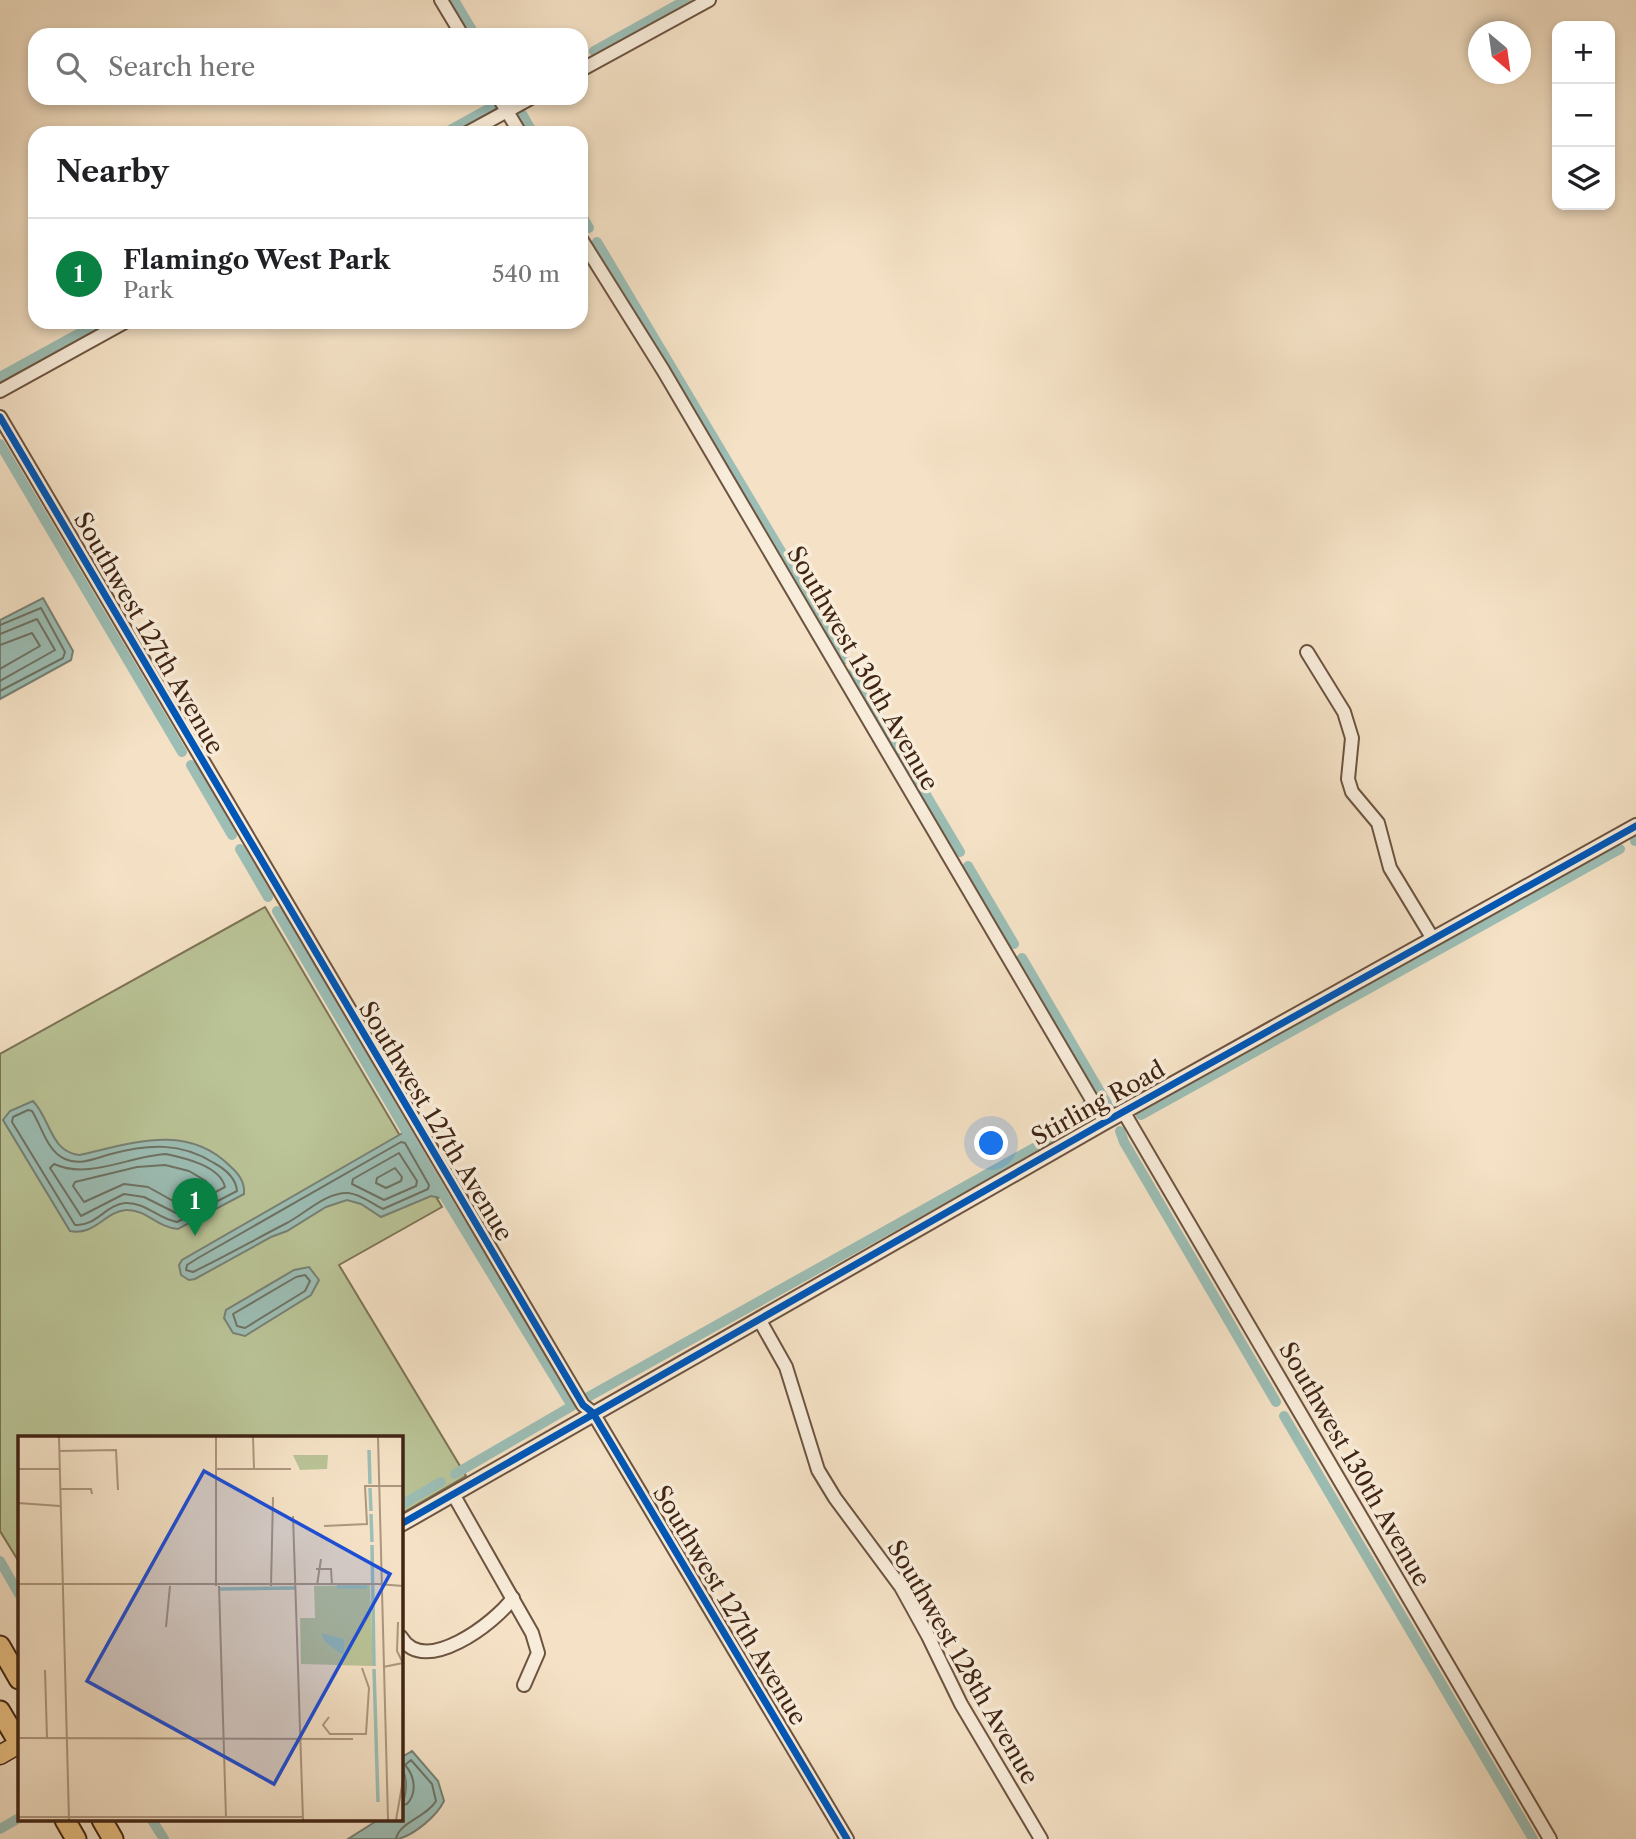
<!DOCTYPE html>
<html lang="en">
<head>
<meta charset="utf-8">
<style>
	body { margin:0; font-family:"Libre Caslon Text",serif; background:#f2f2f2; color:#202124 }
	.controls { position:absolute; right:21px; top:21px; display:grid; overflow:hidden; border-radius:14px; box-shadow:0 4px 10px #0003 }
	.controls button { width:63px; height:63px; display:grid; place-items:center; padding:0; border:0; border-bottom:2px solid #e0e0e0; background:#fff; color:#202124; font:35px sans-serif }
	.compass { position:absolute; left:1468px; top:21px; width:63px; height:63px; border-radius:50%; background:#fff; box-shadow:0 4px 10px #0003; rotate:151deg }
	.you { position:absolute; left:992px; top:1144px; width:24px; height:24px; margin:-18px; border:5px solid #fff; border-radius:50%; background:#1a73e8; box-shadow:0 0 0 10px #1a73e833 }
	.badge { display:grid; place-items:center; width:46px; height:46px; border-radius:50%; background:#0b8043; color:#fff; font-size:23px; font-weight:700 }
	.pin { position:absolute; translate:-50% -58px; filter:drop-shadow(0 2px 4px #0008) }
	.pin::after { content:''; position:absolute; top:37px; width:24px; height:21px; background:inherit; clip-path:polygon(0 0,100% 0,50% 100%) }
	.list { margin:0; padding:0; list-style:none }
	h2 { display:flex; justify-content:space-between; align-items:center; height:91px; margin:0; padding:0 28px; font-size:30px }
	h2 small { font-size:23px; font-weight:400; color:#757577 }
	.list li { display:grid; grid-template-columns:46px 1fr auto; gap:21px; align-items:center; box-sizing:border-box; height:112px; padding:0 28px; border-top:2px solid #e0e0e0 }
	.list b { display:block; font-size:26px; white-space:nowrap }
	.list p { margin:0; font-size:23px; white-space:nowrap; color:#757577 }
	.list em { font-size:23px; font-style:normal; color:#757577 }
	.icon { flex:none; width:38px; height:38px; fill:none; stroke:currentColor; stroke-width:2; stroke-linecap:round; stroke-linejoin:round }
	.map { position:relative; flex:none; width:1636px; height:1839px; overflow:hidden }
	.search { position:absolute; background:#fff; box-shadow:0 4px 10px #0003; left:28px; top:28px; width:560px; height:77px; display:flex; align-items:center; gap:18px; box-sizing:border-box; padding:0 24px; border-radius:21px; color:#757577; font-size:26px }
	.panel { position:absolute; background:#fff; box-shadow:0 4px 10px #0003; left:28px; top:126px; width:560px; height:203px; border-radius:21px }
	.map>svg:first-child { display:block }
</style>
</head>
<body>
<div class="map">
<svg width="1636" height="1839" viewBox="0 0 1636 1839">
	<rect width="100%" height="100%" fill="#f5e2c6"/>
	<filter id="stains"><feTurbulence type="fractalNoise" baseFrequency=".00286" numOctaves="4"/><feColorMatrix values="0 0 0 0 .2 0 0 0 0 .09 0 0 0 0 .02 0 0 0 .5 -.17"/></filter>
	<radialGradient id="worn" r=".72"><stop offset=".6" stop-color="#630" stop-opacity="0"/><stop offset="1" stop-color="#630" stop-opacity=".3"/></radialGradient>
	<path fill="#bac497" stroke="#7d7456" stroke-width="2" d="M265 907 442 1207 339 1265 466 1476 401 1514V1438H19V1562L0 1531V1054Z"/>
	<g fill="#9cbeb5" stroke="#778175" stroke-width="2">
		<path d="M43 598 73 651 71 660 0 699V620Z"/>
		<path d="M33 1101C51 1120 50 1151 79 1155 130 1144 186 1122 230 1166 239 1174 245 1182 244 1194L178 1229C158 1228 146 1209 126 1210 104 1212 95 1236 70 1231L3 1120 10 1111Z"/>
		<path d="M406 1131 446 1199 431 1196 381 1217 361 1204 347 1200 326 1207 287 1231 271 1237 195 1279 189 1280 181 1275 179 1265 182 1260Z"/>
		<path d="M309 1267 319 1280 311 1295 245 1336 233 1333 224 1318 226 1310 294 1270Z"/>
		<path d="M412 1751 438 1781 444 1801C437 1816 414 1835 398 1839 383 1839 363 1839 348 1839L378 1820H401C401 1804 406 1798 406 1786 407 1775 400 1768 402 1757Z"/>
	</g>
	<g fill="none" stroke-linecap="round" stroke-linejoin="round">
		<g stroke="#6e7264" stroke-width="2">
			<path d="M0 625 41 608 65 652 63 658 0 691"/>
			<path d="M0 634 37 619 55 650 0 681"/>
			<path d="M0 645 32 633 40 646 0 669"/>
			<path d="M28 1110 32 1111C42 1127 47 1151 65 1159 80 1166 96 1158 111 1154 148 1144 181 1142 214 1163 225 1169 236 1178 237 1191L177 1222C158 1219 146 1202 125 1203 106 1205 95 1227 75 1225L12 1122 13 1117Z"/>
			<path d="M401 1142 405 1143 429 1185 428 1189 383 1209C372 1204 361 1194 348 1193 325 1192 304 1215 285 1224 254 1240 224 1257 193 1272L186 1270 187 1265 198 1258Z"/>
			<path d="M399 1153 417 1181 416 1186 384 1200 352 1184 353 1179Z"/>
			<path d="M166 1154C185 1158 220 1166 225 1187L176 1213 144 1197 124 1194 81 1216 50 1168 54 1164C89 1180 129 1156 166 1154Z"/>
			<path d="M165 1165 189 1171 206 1181 207 1185 175 1202 148 1187 124 1184 84 1202 73 1186 75 1182 137 1167Z"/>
			<path d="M395 1168 402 1177 401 1181 386 1188 376 1183 377 1178Z"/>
			<path d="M305 1275 310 1281 305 1291 245 1328 237 1326 233 1314 296 1277Z"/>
			<path d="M396 1839C399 1822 427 1817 436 1801L432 1784 411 1760 405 1765C414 1775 418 1792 407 1804L401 1805"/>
		</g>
		<g stroke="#9cbeb5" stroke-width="10">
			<path d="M454 0 475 35"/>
			<path d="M594 51 686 0"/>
			<path d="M522 114 533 133"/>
			<path d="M445 133 492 107"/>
			<path d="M581 214 589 228"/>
			<path d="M597 242 845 659"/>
			<path d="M0 377 100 322"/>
			<path d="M0 444 182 752"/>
			<path d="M853 672 960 852"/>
			<path d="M191 765 232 835"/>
			<path d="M1635 841 1636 840"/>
			<path d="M240 849 268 897"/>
			<path d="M968 866 1014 944"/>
			<path d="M277 911 446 1199 572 1406 455 1474"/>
			<path d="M1022 958 1109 1107"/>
			<path d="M1141 1115 1620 849"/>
			<path d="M1120 1131 1124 1142 1276 1402"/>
			<path d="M588 1397 1066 1130 1085 1106"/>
			<path d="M1284 1416 1533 1839"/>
			<path d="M401 1505 441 1482"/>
			<path d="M0 1561 19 1594"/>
			<path d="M152 1820 164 1839"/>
			<path d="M0 1829 19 1818"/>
		</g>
		<g stroke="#6d5440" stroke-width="16">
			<g id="minor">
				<path d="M441 0 462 35"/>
				<path d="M581 70 709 0"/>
				<path d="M499 98 520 133"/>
				<path d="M467 133 531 98"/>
				<path d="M581 239 663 370 1105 1122"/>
				<path d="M0 391 125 322"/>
				<path d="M0 417 583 1405 593 1413 847 1839"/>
				<path d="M1307 652 1344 712 1352 738 1348 779 1352 792 1378 823 1390 868 1433 939"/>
				<path d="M1123 1111 1550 1839"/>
				<path d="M759 1319 786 1367 818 1470 835 1498 901 1587 928 1636 961 1704 1041 1839"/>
				<path d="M453 1494 532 1633 538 1653 524 1685"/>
				<path d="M401 1637C424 1677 495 1623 513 1598"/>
			</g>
		</g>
		<g stroke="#6d5440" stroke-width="18">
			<path id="tertiary" d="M401 1524 1105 1122 1636 826"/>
		</g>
		<g stroke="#402514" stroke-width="21">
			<path id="primary" d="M0 1755 19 1744"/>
		</g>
		<g stroke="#402514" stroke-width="23">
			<g id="trunk">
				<path d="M0 1646 19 1679"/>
				<path d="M0 1711 19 1743"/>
				<path d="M65 1820 76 1839"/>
				<path d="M102 1820 113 1839"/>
			</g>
		</g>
		<use href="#minor" stroke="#f8ecda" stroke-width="12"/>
		<use href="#tertiary" stroke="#f8ecda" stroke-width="14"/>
		<use href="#primary" stroke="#eac183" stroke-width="18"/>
		<use href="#trunk" stroke="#eac183" stroke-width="19"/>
		<g stroke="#f8ecda" stroke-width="11">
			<g id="cycleway">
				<path d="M0 417 583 1405 593 1413 847 1839"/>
				<path d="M401 1524 1105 1122 1636 826"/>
			</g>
		</g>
		<use href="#cycleway" stroke="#0057b8" stroke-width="7"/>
	</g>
	<g text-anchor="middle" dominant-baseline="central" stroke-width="7" stroke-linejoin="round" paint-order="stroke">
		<g font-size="24" fill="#402514" stroke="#f8ecda">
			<text transform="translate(149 633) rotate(60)">Southwest 127th Avenue</text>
			<text transform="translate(863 668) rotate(60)">Southwest 130th Avenue</text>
			<text transform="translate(1098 1103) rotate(-29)">Stirling Road</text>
			<text transform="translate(436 1121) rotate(59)">Southwest 127th Avenue</text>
			<text transform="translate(1355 1464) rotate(60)">Southwest 130th Avenue</text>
			<text transform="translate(730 1605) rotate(59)">Southwest 127th Avenue</text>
			<text transform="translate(963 1662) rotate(60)">Southwest 128th Avenue</text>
		</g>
	</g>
	<g transform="translate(18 1436)">
		<rect width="385" height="385" fill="#f5e2c6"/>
		<path d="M275 19H310L309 33 282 34ZM352 149 355 230 283 228 282 182H297L296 150Z" fill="#bac497"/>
		<path d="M303 197 326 203V220L307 206Z" fill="#9cbeb5"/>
		<path fill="none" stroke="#9cbeb5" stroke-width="3.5" d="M351 14 352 48M352 52 353 75M353 78 354 106M354 109 356 230M319 151H349M202 153 277 152M356 233 360 366"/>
		<path fill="none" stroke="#ad967f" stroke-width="2" d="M41 1 51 384M198 1V150M235 1 236 33M360 1 370 384M41 15 98 14 100 54M0 33H42M198 33H273M42 53H73L74 58M0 67 42 70M275 80 285 384M306 90 349 88 347 50H385M298 133H313L314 149M0 148H360M360 148 385 150M299 149 303 123M201 150 208 382M253 150 255 61M148 191 152 150M365 231 385 227 379 215 380 186M27 234 29 302M311 281 305 289 312 298H348L351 252 344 232M0 302 335 303M0 381H285M378 384 385 344"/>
		<path fill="#1d4ed8" fill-opacity="0.15" stroke="#1d4ed8" stroke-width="3.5" d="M186 35 372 138 256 348 69 245Z"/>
		<rect width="385" height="385" fill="none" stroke="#402514" stroke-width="3.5"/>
	</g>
	<rect width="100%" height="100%" filter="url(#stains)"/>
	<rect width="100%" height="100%" fill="url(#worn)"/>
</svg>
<div class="controls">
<button>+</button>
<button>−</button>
<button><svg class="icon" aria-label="layers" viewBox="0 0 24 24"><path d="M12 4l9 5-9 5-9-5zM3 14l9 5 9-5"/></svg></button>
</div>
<svg class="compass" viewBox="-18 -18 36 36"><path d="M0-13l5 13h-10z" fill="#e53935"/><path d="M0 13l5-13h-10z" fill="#757577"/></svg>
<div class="you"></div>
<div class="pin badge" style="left:195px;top:1236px">1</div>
<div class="search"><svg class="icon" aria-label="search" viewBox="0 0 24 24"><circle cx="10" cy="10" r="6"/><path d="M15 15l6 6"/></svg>Search here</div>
<section class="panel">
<h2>Nearby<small></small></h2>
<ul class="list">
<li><span class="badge">1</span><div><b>Flamingo West Park</b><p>Park</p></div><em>540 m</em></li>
</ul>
</section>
</div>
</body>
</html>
